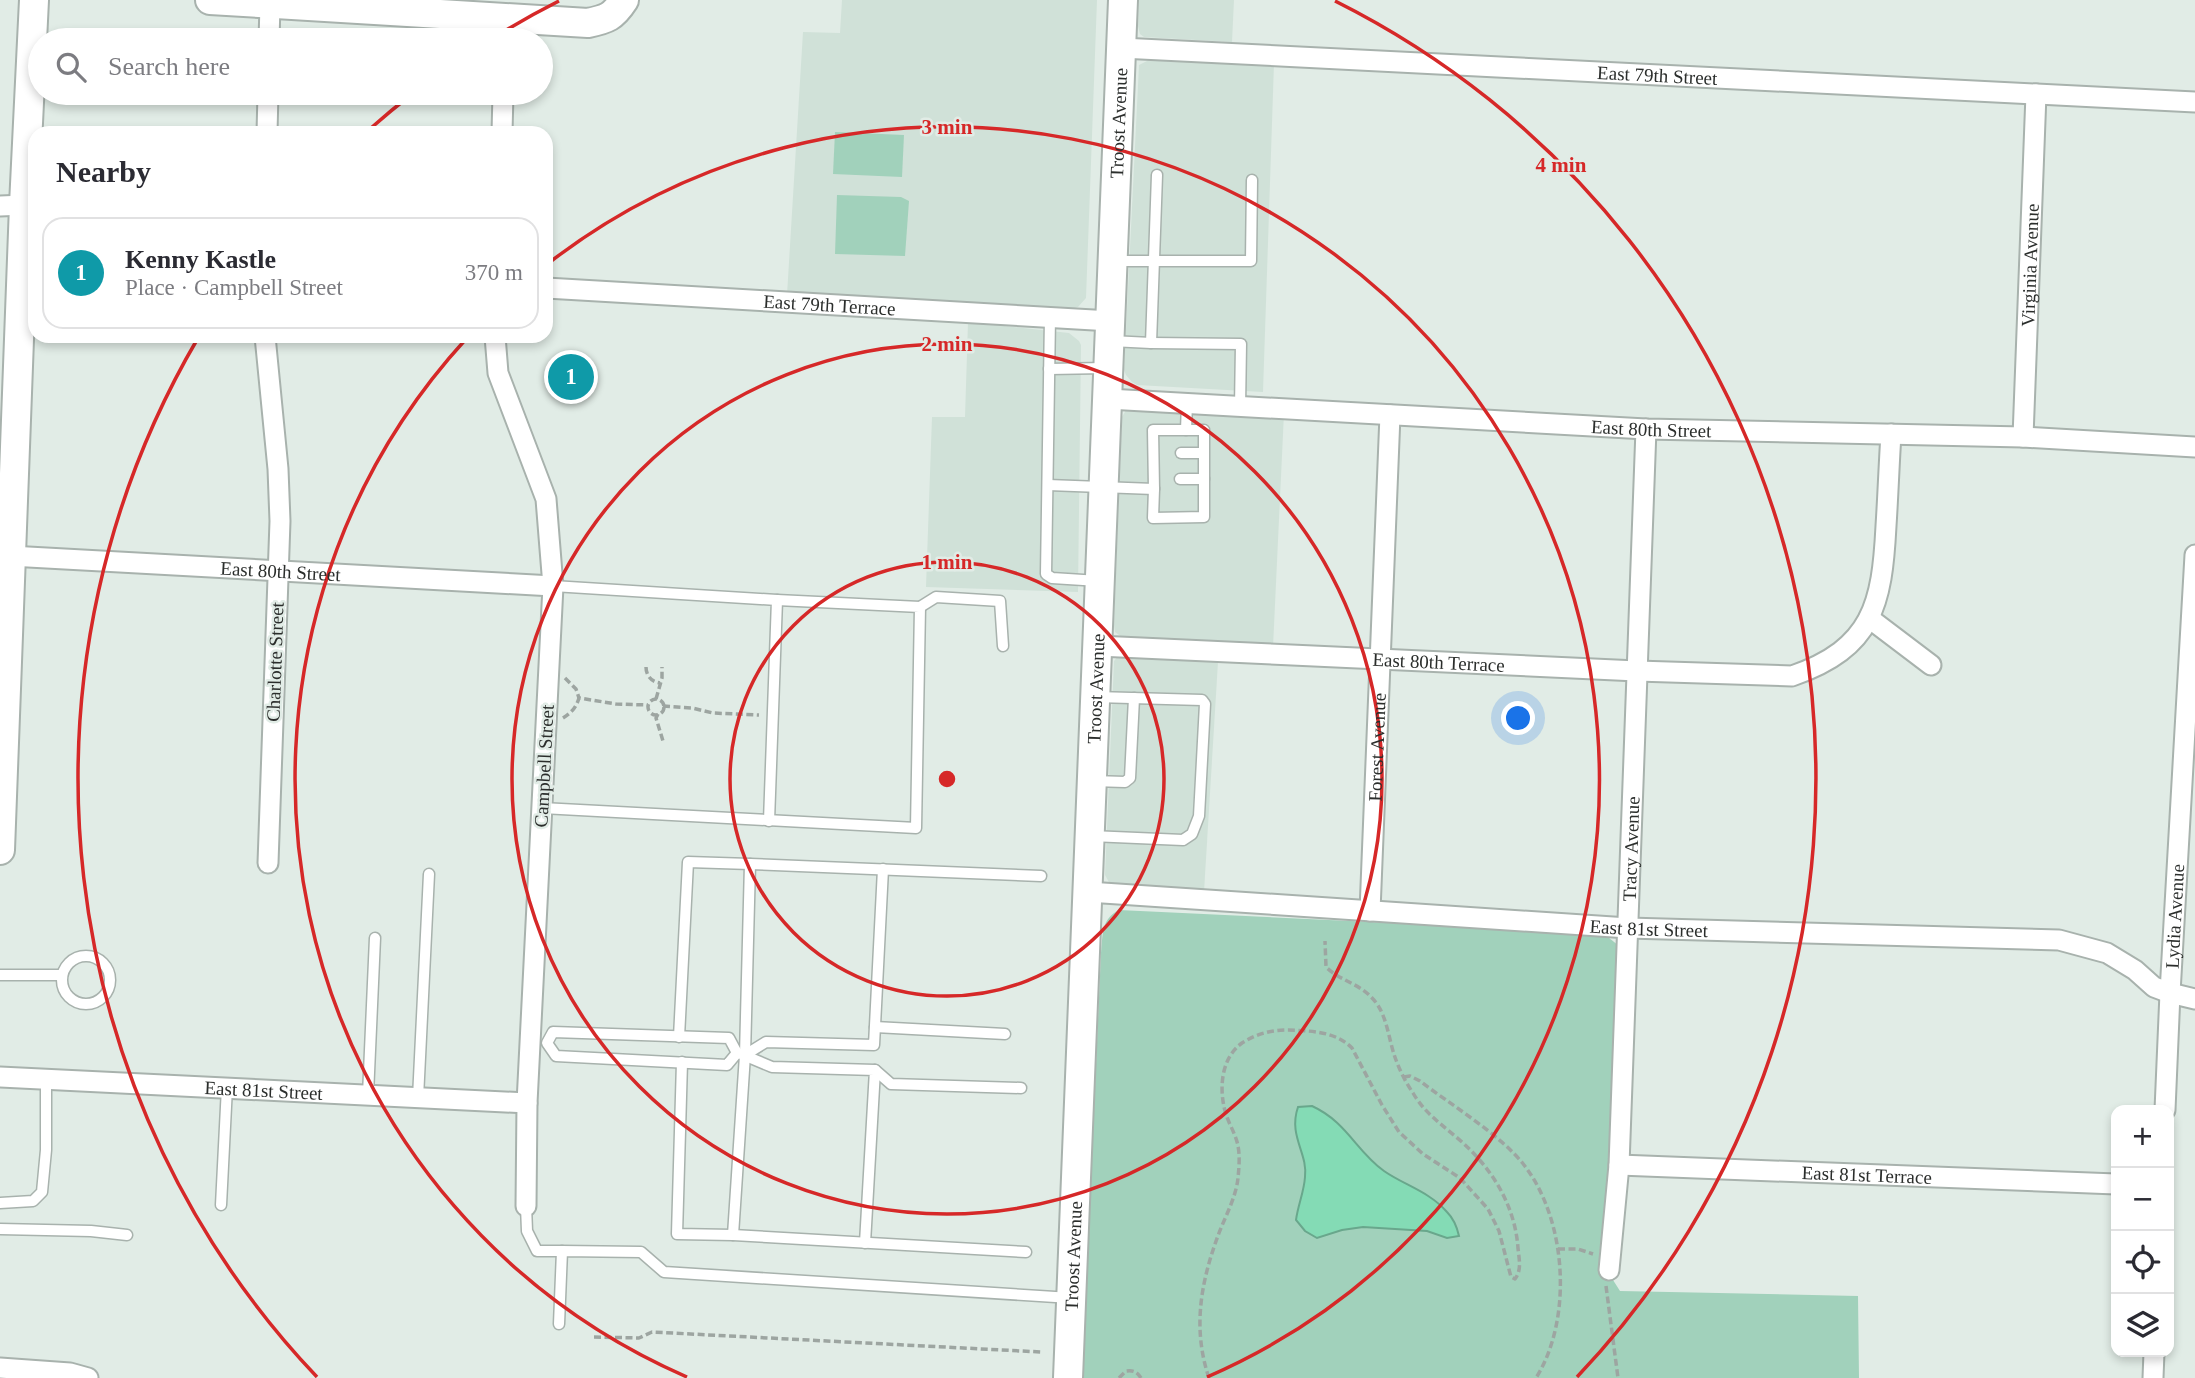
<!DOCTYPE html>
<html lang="en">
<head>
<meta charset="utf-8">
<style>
	body { margin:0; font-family:Georgia,serif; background:#f7f7f7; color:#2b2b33 }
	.controls { position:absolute; right:21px; bottom:21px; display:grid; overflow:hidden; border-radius:14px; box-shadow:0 4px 10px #0003 }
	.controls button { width:63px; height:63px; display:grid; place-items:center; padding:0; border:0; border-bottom:2px solid #e1e1e2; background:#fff; color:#2b2b33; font:35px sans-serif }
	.you { position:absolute; left:1519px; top:719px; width:24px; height:24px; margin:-18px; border:5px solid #fff; border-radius:50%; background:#1a73e8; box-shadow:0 0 0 10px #1a73e833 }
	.badge { display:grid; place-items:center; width:46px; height:46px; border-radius:50%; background:#ea580c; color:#fff; font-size:23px; font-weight:700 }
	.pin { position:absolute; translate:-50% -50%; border:4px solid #fff; box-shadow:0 2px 7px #0006 }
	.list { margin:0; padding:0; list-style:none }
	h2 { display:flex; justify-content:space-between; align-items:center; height:91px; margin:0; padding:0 28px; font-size:30px }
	h2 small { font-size:23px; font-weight:400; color:#7c7c81 }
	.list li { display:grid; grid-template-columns:46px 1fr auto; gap:21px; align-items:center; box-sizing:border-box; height:112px; margin:0 14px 14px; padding:0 14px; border:2px solid #e1e1e2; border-radius:21px }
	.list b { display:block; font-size:26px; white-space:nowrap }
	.list p { margin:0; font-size:23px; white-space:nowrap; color:#7c7c81 }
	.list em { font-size:23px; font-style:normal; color:#7c7c81 }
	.icon { flex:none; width:38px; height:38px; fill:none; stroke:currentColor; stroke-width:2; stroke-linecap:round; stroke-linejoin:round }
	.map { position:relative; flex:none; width:2195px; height:1378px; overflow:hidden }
	.search { position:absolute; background:#fff; box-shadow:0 4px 10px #0003; left:28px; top:28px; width:525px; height:77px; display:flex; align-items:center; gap:18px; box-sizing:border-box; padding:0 24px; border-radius:38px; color:#7c7c81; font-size:26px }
	.panel { position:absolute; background:#fff; box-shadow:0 4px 10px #0003; left:28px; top:126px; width:525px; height:217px; border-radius:21px }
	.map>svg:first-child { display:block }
</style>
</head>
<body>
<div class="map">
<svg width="2195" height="1378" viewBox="0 0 2195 1378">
	<rect width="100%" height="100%" fill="#e1ece6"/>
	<g fill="#d0e1d8">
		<path d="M842 0H1097L1086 298 1078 307 1071 309 787 295 803 32 840 33Z"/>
		<path d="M1139 0H1234L1232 42 1144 37 1140 34 1138 26Z"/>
		<path d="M1151 59 1274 63 1263 392 1137 385 1132 382 1126 375 1124 370 1139 65Z"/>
		<path d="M968 322 1069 333 1079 341 1081 345 1078 592 926 587 932 417H965Z"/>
		<path d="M1126 410 1284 413 1273 647 1123 638 1115 632 1114 626 1122 417Z"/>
		<path d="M1118 656 1218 662 1204 892 1110 884 1105 875 1114 661Z"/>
	</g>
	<g fill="#a1d1bb">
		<path d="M835 132 904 135 902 177 833 174Z"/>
		<path d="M837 195 901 197 909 201 905 256 835 254Z"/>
		<path d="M1119 910 1603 933 1619 946 1610 1166 1599 1258 1620 1291 1858 1296 1859 1378H1082L1101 953C1103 935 1101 919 1119 910Z"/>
	</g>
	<path fill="#84dbb5" stroke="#69a78c" stroke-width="2" d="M1312 1106C1347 1122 1356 1151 1384 1171 1404 1185 1430 1192 1447 1212 1453 1218 1457 1227 1459 1236L1447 1238 1427 1231 1363 1227 1342 1230 1317 1238 1305 1231 1296 1220C1298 1205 1304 1192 1305 1177 1308 1153 1288 1136 1298 1107Z"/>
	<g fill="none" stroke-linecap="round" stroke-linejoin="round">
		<g stroke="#a8b2ad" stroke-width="13">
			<g id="lane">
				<path d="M1114 261H1251L1252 180"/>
				<path d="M1050 317 1046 574 1052 578 1099 581"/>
				<path d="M1111 341 1151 343 1157 175"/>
				<path d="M1151 343 1241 344 1240 407"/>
				<path d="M1049 369 1105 368"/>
				<path d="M1181 453H1203"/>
				<path d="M1180 479H1204"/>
				<path d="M1048 485 1154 489 1153 430H1186L1187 403"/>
				<path d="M1154 489 1153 518 1204 517V430H1186"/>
				<path d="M553 586 777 600 769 821"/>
				<path d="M920 607 936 597 1000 601 1003 646"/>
				<path d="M1093 781 1125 782 1130 778 1134 698"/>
				<path d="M542 808 916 828 920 607 777 600"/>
				<path d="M1091 836 1183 840 1192 834 1199 816 1205 704 1202 700 1096 697"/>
				<circle cx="86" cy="980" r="24"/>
				<path d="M0 975H62"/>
				<path d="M875 1027 1005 1034"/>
				<path d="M553 1032 729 1038 737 1053 727 1065 556 1056 547 1043Z"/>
				<path d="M679 1037 688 862 750 864"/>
				<path d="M741 1054 772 1067 875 1070 865 1243"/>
				<path d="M745 1055 766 1042 874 1045 883 869"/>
				<path d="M682 1062 677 1234 733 1235 745 1055 750 864 1041 876"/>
				<path d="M875 1070 891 1084 1021 1088"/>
				<path d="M368 1095 375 938"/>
				<path d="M418 1098 429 874"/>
				<path d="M0 1203 33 1201 42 1192 46 1150V1079"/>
				<path d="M221 1205 227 1087"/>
				<path d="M526 1206 527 1231 537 1251H562"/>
				<path d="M0 1229 91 1231 127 1235"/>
				<path d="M733 1235 1026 1252"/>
				<path d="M559 1324 562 1251 641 1252 664 1272 1071 1298"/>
			</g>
		</g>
		<g stroke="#a8b2ad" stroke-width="23">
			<g id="street">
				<path d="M269 40 270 5"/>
				<path d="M504 40 505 16"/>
				<path id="s1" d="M1121 48 2195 102"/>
				<path d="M267 133 268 93"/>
				<path d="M502 133 503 93"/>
				<path d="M0 206 24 205 34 207"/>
				<path id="s2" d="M546 288 1111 321"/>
				<path d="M265 336 278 469 280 521 268 863"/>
				<path d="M495 336 498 373 546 499 553 586 527 1103 526 1206"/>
				<path id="s3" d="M1108 399 1646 429 2023 437 2195 447"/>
				<path id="s4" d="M2023 437 2036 94"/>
				<path id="s5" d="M10 556 553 586"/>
				<path d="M1869 618 1931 665"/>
				<path id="s6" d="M1098 646 1637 671 1792 676C1873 648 1882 604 1886 526 1888 495 1889 465 1891 434"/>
				<path id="s7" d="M1088 892 1628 928 2059 940 2107 953 2135 970 2154 987 2170 993 2195 999"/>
				<path id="s8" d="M1370 911 1390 415"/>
				<path id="s9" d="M0 1077 527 1103"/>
				<path id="s10" d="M2165 1110 2170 993 2195 555"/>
				<path id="s11" d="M1619 1165 2116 1184"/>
				<path id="s12" d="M1609 1270 1619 1165 1646 429"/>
				<path d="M0 1368 70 1373 88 1378"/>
				<path d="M2153 1378 2154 1352"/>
			</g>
		</g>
		<g stroke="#a8b2ad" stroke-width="32">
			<g id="secondary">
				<path d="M210 0 588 23C607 19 613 17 624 0"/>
				<path d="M0 850 24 205 34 0"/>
				<path id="s13" d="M1068 1378 1123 0"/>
			</g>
		</g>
		<g stroke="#9da5a1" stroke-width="3.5" stroke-dasharray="7 3.5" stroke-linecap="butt">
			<path d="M646 667C646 676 652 682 660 683"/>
			<path d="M565 678 576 689 579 698"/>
			<path d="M656 699 662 678V667"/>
			<circle cx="656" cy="707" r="8"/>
			<path d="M663 706 692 708 713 713 759 715"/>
			<path d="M658 714 656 718 663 741"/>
			<path d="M563 718C571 713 576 708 579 698L616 704 648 705"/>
			<path d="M1404 1077 1410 1076 1420 1081C1451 1105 1501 1135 1524 1165 1567 1220 1573 1319 1536 1378"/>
			<path d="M1558 1249H1578L1593 1254"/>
			<path d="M1606 1286 1618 1378"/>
			<path d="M594 1337 639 1338 652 1332 1041 1352"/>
			<path d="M1119 1378 1126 1371C1134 1370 1137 1372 1141 1378"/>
			<path d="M1209 1378C1192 1328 1201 1281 1219 1233 1226 1215 1236 1197 1238 1178 1239 1168 1240 1156 1238 1146 1236 1134 1228 1123 1225 1111 1219 1088 1221 1058 1242 1043 1256 1034 1271 1030 1288 1030 1311 1031 1335 1031 1352 1048L1382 1105 1399 1132 1423 1154 1460 1178 1488 1209 1499 1231 1511 1277 1515 1279C1522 1270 1519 1259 1518 1248 1515 1206 1493 1170 1462 1142 1444 1126 1425 1114 1413 1093 1406 1083 1400 1071 1396 1060 1389 1042 1388 1020 1377 1004 1362 983 1341 982 1326 967L1325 941"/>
		</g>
		<use href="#lane" stroke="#fff" stroke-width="10"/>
		<use href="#street" stroke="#fff" stroke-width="19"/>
		<use href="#secondary" stroke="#fff" stroke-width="28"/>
	</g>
	<g fill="none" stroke="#d62828" stroke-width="3.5">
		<circle cx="947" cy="779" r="217"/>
		<circle cx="947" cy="779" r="435"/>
		<path d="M687 1377A652 652 0 0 1 466 339M550 262A652 652 0 1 1 1207 1377"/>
		<path d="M317 1377A869 869 0 0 1 198 338M371 128A869 869 0 0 1 412 94M493 38A869 869 0 0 1 559 1M1335 1A869 869 0 0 1 1577 1377"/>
	</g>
	<g text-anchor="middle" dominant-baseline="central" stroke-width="5" stroke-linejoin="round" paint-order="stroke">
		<g font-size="19" fill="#2b2e2c" stroke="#e1ece6">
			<text stroke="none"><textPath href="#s1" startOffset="537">East 79th Street</textPath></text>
			<text stroke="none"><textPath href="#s13" startOffset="1256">Troost Avenue</textPath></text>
			<text stroke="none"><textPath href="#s4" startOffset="172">Virginia Avenue</textPath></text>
			<text stroke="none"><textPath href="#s2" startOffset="284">East 79th Terrace</textPath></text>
			<text stroke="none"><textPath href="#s3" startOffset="544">East 80th Street</textPath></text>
			<text stroke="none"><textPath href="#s5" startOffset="271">East 80th Street</textPath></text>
			<text stroke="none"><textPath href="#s6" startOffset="341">East 80th Terrace</textPath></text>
			<text transform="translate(275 662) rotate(-88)">Charlotte Street</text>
			<text stroke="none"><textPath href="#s13" startOffset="690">Troost Avenue</textPath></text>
			<text stroke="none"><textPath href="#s8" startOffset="164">Forest Avenue</textPath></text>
			<text transform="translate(544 766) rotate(-87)">Campbell Street</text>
			<text stroke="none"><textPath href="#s12" startOffset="422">Tracy Avenue</textPath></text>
			<text stroke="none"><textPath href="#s10" startOffset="194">Lydia Avenue</textPath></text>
			<text stroke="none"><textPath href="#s7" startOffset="562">East 81st Street</textPath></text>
			<text stroke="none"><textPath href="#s9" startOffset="264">East 81st Street</textPath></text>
			<text stroke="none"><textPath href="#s11" startOffset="248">East 81st Terrace</textPath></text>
			<text stroke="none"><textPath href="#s13" startOffset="122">Troost Avenue</textPath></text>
		</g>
	</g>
	<circle cx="947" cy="779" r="10" fill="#d62828" stroke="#e1ece6" stroke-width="3.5"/>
	<g font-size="21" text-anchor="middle" font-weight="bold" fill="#d62828" stroke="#e1ece6" stroke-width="5" stroke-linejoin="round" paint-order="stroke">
		<text x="947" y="134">3 min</text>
		<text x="1561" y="172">4 min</text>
		<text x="947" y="351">2 min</text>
		<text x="947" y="569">1 min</text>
	</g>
</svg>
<div class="controls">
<button>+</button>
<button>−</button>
<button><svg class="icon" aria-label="locate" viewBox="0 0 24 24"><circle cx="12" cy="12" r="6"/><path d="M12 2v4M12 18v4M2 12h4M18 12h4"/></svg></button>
<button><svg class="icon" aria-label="layers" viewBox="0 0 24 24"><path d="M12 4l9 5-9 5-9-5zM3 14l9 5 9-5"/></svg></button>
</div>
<div class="you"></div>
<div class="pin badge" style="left:571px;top:377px;background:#0f9aa8">1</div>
<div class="search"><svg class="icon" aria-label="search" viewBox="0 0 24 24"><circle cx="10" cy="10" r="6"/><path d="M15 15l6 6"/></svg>Search here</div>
<section class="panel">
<h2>Nearby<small></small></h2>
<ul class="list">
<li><span class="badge" style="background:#0f9aa8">1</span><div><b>Kenny Kastle</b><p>Place · Campbell Street</p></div><em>370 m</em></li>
</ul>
</section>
</div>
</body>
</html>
